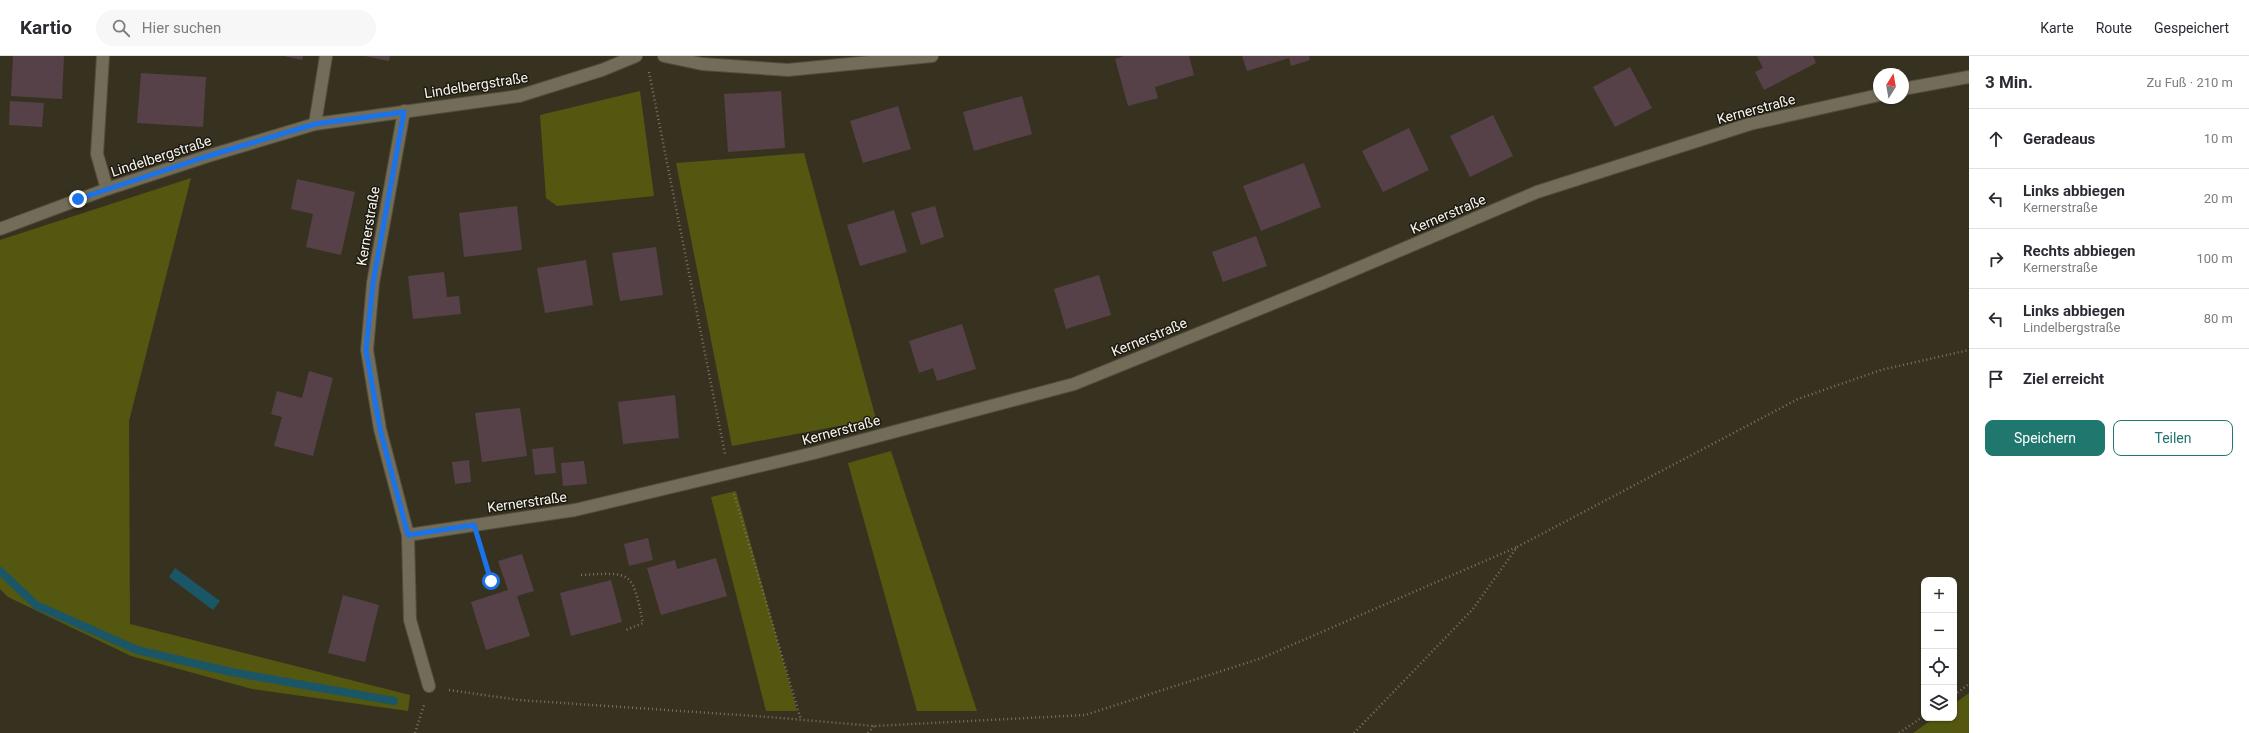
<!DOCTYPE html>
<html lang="de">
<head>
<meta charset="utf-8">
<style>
	body { margin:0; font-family:Roboto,sans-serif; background:#f7f7f7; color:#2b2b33 }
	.controls { position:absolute; right:12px; bottom:12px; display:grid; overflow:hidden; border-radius:8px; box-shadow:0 1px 3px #0004 }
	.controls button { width:36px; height:36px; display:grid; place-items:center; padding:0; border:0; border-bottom:1px solid #e1e1e2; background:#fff; color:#2b2b33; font:20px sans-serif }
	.compass { position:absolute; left:1873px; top:12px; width:36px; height:36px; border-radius:50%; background:#fff; box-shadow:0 1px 3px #0004; rotate:11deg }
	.stop { position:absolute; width:12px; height:12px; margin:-9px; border:3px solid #1a73e8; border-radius:50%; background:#fff }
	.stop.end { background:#1a73e8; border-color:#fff; box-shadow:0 1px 4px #0008 }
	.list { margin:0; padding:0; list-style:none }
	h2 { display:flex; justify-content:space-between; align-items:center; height:52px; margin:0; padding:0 16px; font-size:17px }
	h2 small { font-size:13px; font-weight:400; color:#7c7c81 }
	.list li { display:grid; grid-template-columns:26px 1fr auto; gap:12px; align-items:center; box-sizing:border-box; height:60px; padding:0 16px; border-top:1px solid #e1e1e2 }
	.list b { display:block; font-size:15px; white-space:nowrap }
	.list p { margin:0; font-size:13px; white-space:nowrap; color:#7c7c81 }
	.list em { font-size:13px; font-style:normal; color:#7c7c81 }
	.actions { display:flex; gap:8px; padding:12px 16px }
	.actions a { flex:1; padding:9px 0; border:1px solid #20776d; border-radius:8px; text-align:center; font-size:14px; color:#20776d }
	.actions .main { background:#20776d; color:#fff }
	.icon { flex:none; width:22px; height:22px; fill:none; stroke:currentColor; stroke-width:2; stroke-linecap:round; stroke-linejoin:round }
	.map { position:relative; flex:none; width:1969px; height:677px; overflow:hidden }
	header { display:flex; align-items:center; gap:24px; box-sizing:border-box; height:56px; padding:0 20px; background:#fff; border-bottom:1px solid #e1e1e2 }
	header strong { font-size:19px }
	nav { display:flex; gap:22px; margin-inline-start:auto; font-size:14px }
	.search { width:280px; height:36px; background:#f7f7f7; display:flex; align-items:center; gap:10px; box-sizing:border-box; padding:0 14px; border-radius:22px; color:#7c7c81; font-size:15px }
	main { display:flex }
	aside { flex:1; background:#fff }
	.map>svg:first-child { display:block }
</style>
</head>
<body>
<header>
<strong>Kartio</strong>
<div class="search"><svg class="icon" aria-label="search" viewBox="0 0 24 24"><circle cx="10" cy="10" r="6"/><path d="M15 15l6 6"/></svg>Hier suchen</div>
<nav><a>Karte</a><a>Route</a><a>Gespeichert</a></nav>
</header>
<main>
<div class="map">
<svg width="1969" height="677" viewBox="0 0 1969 677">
	<rect width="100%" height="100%" fill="#373220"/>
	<g fill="#535710">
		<path d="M640 35 654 140 557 150 546 142 540 59Z"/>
		<path d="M804 97 876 363 732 390 676 107Z"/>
		<path d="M191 122 129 365 130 568 410 639 408 655 252 633 131 600 8 541 0 533V184Z"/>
		<path d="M891 395 977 655H917L848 407Z"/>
		<path d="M736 435 797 655H766L711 441Z"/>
		<path d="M1969 637V677H1913L1934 662H1954V648Z"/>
	</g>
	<path fill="#1b5666" d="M175 512 220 545 213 554 169 521Z"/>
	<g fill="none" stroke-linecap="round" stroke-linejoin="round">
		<path stroke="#1b5666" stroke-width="8" d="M0 515 36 549 137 594 231 616 394 645"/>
	</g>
	<g fill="#564149">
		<path d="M13 0H64L62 43 11 40Z"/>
		<path d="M284 0H303L302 4Z"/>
		<path d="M365 0H390L389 5Z"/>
		<path d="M1124 0H1189L1194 19 1155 31 1158 42 1128 50 1115 3Z"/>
		<path d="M1242 0H1309L1310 4 1291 10 1289 2 1247 15Z"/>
		<path d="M1757 0H1813L1816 7 1764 34 1755 16 1763 12Z"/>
		<path d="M1630 11 1652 52 1615 71 1593 31Z"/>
		<path d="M141 17 206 21 203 71 137 67Z"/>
		<path d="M781 35 785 92 728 96 724 38Z"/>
		<path d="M1022 40 1032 78 974 95 963 56Z"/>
		<path d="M10 45 44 47 42 71 9 69Z"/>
		<path d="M898 50 911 93 863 107 850 65Z"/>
		<path d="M1493 59 1513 100 1470 121 1450 80Z"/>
		<path d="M1409 72 1429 114 1383 136 1362 95Z"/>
		<path d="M1304 107 1321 151 1261 175 1243 130Z"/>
		<path d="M297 123 355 136 341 199 306 191 313 158 291 153Z"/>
		<path d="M517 150 522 194 464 201 459 157Z"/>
		<path d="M935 150 944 181 921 189 911 157Z"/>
		<path d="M894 154 907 196 860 210 847 169Z"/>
		<path d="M1256 180 1267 210 1223 226 1212 196Z"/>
		<path d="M656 191 663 239 620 245 612 197Z"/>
		<path d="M586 204 593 249 545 257 537 212Z"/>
		<path d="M444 216 447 241 459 240 461 258 413 263 408 220Z"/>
		<path d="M1099 219 1111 259 1066 273 1054 233Z"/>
		<path d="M962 268 976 313 937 325 933 312 919 317 909 285Z"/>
		<path d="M309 315 333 322 313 400 274 390 282 361 271 358 277 335 302 342Z"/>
		<path d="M675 339 679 382 623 388 618 346Z"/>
		<path d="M520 352 527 400 482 406 475 357Z"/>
		<path d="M553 391 556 417 535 419 532 393Z"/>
		<path d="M469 404 471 426 455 428 452 406Z"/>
		<path d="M584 405 587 428 563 430 561 407Z"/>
		<path d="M648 482 653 504 629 510 624 488Z"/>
		<path d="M522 498 534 535 517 540 530 580 486 594 471 546 508 534 498 505Z"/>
		<path d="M716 502 727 540 661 559 647 512 675 504 677 513Z"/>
		<path d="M611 524 622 566 571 580 560 537Z"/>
		<path d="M343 539 379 549 365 606 328 597Z"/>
	</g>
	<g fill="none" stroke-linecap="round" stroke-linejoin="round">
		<g stroke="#534e3e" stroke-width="14">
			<g id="lane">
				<path d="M103 0 97 98 107 133"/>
				<path d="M315 68 326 0"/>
			</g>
		</g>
		<g stroke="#534e3e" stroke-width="14">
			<g id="street">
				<path d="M664 0 702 8 788 14 932 0"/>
				<path d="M1903 33 1969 21"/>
				<path d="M404 55 373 227 367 294 380 373 408 479 575 454 814 397 1074 328 1323 227 1537 136 1750 68 1879 39"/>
				<path d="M0 173 107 133 208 100 315 68 519 40 602 14 636 0"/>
				<path d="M408 479 410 564 429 630"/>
			</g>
		</g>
		<g stroke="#797465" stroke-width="2.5" stroke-dasharray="1 3" stroke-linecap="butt">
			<path d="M649 16 725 398"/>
			<path d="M734 438 801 664"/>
			<path d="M480 488 491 525"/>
			<path d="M581 519C633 516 632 515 643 567L624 575"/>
			<path d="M449 634 519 644 769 661 874 670 1085 659 1262 602 1517 491"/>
			<path d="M1954 639 1969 628"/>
			<path d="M415 677 424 649"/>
			<path d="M868 677 874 670"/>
			<path d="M1354 677 1473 553 1517 491 1798 343 1881 314 1969 294"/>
			<path d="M1899 677 1924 660"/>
		</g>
		<use href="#lane" stroke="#726c58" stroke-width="12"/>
		<use href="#street" stroke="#726c58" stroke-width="12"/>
	</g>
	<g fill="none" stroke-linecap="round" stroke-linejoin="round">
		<path stroke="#1a73e8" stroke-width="5" d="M78 143 208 100 315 68 404 56 373 227 366 294 380 373 408 479 474 469 491 525"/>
	</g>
	<g text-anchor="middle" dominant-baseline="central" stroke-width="3" stroke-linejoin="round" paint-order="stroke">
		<g font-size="14" fill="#f8f4e9" stroke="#1c1a12">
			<text transform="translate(476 29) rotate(-9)">Lindelbergstraße</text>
			<text transform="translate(1756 53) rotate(-15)">Kernerstraße</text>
			<text transform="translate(161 100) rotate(-18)">Lindelbergstraße</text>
			<text transform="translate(1448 158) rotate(-23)">Kernerstraße</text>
			<text transform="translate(368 170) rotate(-80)">Kernerstraße</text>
			<text transform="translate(1149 281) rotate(-22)">Kernerstraße</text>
			<text transform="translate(841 374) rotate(-15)">Kernerstraße</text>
			<text transform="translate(527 446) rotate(-8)">Kernerstraße</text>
		</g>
	</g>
</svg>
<div class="controls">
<button>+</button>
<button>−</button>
<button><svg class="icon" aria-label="locate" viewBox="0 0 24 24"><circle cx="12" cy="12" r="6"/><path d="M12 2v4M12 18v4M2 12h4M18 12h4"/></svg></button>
<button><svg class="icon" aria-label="layers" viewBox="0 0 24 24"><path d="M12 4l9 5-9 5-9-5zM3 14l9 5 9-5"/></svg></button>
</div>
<svg class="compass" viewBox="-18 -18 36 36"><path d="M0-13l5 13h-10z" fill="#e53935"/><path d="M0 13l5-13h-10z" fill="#7c7c81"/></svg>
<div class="stop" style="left:491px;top:525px"></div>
<div class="stop end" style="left:78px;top:143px"></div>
</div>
<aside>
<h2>3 Min.<small>Zu Fuß · 210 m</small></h2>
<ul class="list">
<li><svg class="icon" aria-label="ahead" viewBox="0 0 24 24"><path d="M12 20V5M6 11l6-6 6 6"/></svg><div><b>Geradeaus</b></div><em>10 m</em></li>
<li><svg class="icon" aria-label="left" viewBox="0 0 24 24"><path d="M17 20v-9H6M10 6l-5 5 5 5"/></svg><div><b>Links abbiegen</b><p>Kernerstraße</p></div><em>20 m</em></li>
<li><svg class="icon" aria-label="right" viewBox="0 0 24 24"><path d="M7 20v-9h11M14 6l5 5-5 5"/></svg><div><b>Rechts abbiegen</b><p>Kernerstraße</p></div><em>100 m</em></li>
<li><svg class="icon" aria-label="left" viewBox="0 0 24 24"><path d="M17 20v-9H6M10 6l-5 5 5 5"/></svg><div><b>Links abbiegen</b><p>Lindelbergstraße</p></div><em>80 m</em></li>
<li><svg class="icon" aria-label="arrive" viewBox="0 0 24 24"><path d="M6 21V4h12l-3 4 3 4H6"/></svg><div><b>Ziel erreicht</b></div></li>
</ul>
<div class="actions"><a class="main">Speichern</a><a>Teilen</a></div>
</aside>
</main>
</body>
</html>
